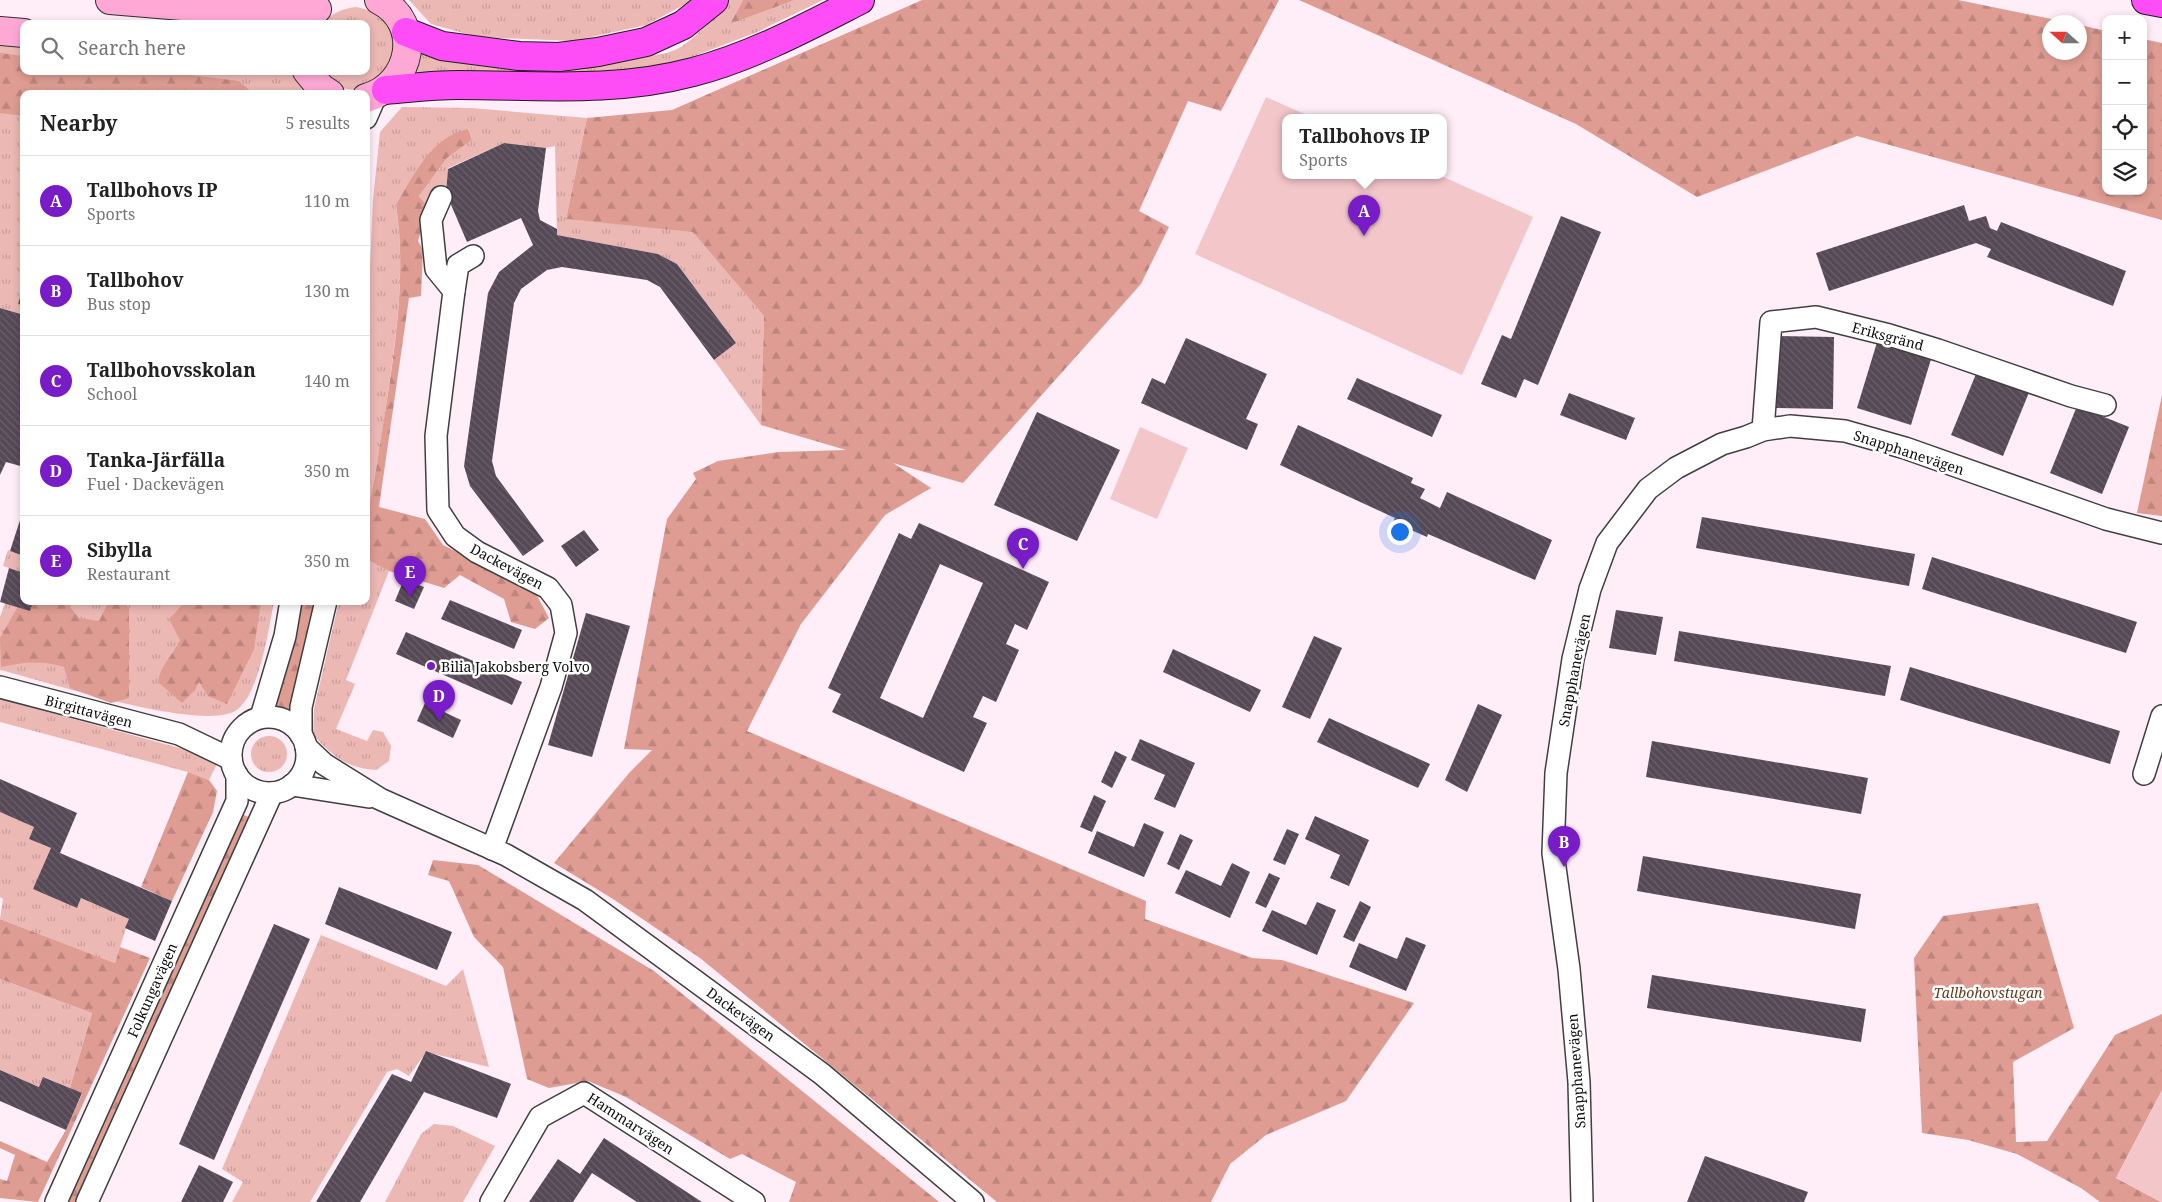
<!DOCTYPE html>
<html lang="en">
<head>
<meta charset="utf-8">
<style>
	body { margin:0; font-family:"Noto Serif",serif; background:#f2f2f2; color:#222 }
	.controls { position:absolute; right:15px; top:15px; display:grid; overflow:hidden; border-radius:10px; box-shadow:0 2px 8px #0003 }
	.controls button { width:45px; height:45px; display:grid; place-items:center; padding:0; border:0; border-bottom:1px solid #e0e0e0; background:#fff; color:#222; font:25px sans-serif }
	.compass { position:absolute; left:2042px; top:15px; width:45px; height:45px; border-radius:50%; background:#fff; box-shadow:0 2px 8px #0003; rotate:291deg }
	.you { position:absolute; left:1399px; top:531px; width:18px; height:18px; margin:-12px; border:4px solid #fff; border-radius:50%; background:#1a73e8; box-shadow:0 0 0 8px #1a73e833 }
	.badge { display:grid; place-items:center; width:32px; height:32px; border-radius:50%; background:#771cc6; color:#fff; font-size:16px; font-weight:700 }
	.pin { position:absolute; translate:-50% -41px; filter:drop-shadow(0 1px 2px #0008) }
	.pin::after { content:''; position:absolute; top:26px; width:18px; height:15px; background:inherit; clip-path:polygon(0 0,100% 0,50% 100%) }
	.popup { position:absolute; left:1282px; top:114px; width:165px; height:65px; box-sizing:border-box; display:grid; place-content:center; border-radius:10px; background:#fff; filter:drop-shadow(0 1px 4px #0005); font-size:16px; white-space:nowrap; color:#767676 }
	.popup b { font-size:19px; color:#222 }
	.popup::after { content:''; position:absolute; left:50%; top:100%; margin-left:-10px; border:10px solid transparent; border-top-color:#fff }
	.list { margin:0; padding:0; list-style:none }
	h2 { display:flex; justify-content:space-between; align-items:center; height:65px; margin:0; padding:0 20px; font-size:21px }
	h2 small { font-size:16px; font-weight:400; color:#767676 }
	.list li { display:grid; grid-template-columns:32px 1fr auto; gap:15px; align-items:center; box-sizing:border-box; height:90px; padding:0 20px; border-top:1px solid #e0e0e0 }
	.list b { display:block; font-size:19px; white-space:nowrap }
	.list p { margin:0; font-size:16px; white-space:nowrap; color:#767676 }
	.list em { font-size:16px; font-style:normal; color:#767676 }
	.icon { flex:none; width:28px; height:28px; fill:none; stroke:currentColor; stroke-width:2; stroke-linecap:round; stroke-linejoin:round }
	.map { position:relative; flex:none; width:2162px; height:1202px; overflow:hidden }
	.search { position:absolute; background:#fff; box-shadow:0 2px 8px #0003; left:20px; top:20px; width:350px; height:55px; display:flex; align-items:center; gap:12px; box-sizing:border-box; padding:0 18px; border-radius:10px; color:#767676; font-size:19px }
	.panel { position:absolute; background:#fff; box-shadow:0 2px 8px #0003; left:20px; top:90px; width:350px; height:515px; border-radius:10px }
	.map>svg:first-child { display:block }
</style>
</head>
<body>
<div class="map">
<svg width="2162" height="1202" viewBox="0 0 2162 1202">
	<defs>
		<pattern id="grass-tufts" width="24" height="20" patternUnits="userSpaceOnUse" patternTransform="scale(1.25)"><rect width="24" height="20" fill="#ecb8b4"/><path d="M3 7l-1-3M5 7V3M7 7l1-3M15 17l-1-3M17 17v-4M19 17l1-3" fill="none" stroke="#c99d9a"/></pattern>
		<pattern id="forest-firs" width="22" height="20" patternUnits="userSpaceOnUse" patternTransform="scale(1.25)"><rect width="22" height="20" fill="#de9c92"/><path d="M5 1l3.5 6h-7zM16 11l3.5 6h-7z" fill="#bd857d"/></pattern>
		<pattern id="building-back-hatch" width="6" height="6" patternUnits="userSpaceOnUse" patternTransform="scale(1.25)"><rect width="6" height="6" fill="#564956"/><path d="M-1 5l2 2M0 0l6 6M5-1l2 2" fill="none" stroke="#695f69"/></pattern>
	</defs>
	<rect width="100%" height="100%" fill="#ffedf8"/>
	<g fill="url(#grass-tufts)">
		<path d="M409 0H693L646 25 573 41 477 37 431 24Z"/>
		<path d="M728 0H743L730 24 795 0H823L755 33 678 62 626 70 538 75 461 71 415 74 418 53C496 66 572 76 650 56 659 54 671 53 679 48 692 41 720 13 728 0Z"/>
		<path d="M356 7C382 12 399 27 393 55 392 59 392 67 390 70 382 85 353 95 338 86 332 83 326 76 320 71H366V24H322C332 13 341 9 356 7Z"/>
		<path d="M0 41 24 43V71H286C295 75 303 85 306 94H24V286L18 304 24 306V315L0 308Z"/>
		<path d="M402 107 471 108 587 118 566 219 693 231 764 316 761 425 714 360 736 343 677 264 658 254 557 235 555 146 546 148 504 143 448 168 446 193 428 207 419 196 447 158 472 140 468 129 396 205C407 275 394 351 384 421 379 454 375 487 366 519V357L373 200 380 132Z"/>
		<path d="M8 550 24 556V573L3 566Z"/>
		<path d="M366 559 389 571 346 680 355 684 336 729 367 741 373 730 383 732 391 746 389 761 376 770C346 768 333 756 313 735L314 709 339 601H366Z"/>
		<path d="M33 601H274C269 628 260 691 238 709 207 735 42 680 0 670V617L5 603Z"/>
		<path d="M0 699 183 749 205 756 217 764 209 780 188 772 0 722Z"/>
		<circle cx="269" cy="754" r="18"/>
		<path d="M0 812 34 827 29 839 51 848 77 908 81 898 129 919 115 963 0 919 3 899 0 897Z"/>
		<path d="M321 935 446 986 463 969 489 1067 426 1052 409 1076 397 1069 387 1072 310 1202H232L243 1182 222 1169Z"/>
		<path d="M0 979 92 1013 70 1088 44 1077 39 1087 0 1070Z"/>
		<path d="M434 1124 453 1126 495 1146 463 1202H385L421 1134Z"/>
	</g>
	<g fill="url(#forest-firs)">
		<path d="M743 0H795L730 24Z"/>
		<path d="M922 0H1279L1221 111 1188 101 1139 211 1169 227 1141 284 963 483 893 463 931 488 885 515 801 624 747 731 1146 901 1145 919 1252 958 1282 960 1414 1003 1346 1101 1266 1135 1230 1164 1211 1202H997L700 958 613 899 554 863 630 772 652 750 624 749 667 519 696 479 693 473 718 461 779 452 846 450 761 425 764 316 693 232 566 219 587 118 672 110Z"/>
		<path d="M1299 0H1958L2066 22H2050V52H2080V25L2106 31V191H2143V39L2162 43V220L1857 136 1697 197 1576 124Z"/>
		<path d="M0 53 24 56V71H158L239 81 254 94H24V116L0 113Z"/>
		<path d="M468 129 472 140 447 158 419 196 428 207 418 241 423 250 421 296 409 298 379 507 425 519 443 545 534 590 549 618 535 629 511 622 504 599 460 575 444 588 389 571 366 559C366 546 364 531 367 518 370 500 374 483 377 465 389 384 409 286 396 205 414 175 431 137 468 129Z"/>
		<path d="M2162 395V516L2137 513Z"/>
		<path d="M21 601 66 602 79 618 99 621 109 601H121L129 608V698L111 703 70 688 64 667C42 660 23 662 1 667L0 638Z"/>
		<path d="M203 601H261L254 649 227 704 208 696 199 682 195 690 182 703 158 682C160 666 173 655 180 640L169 619 185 602Z"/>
		<path d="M301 601H320L293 717 273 711Z"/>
		<path d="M188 772 209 780 217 791 213 812 172 901 141 887Z"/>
		<path d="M239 813 251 818 80 1202H64Z"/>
		<path d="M433 860 478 865 654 971 939 1202H789L796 1182 742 1154 730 1159 626 1097 588 1081 549 1088 527 1079 503 967 474 937 449 881 428 875Z"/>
		<path d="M2038 903 2074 1028 2013 1062 2016 1142 2047 1141 2115 1035 2162 1014V1090L2116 1178 2161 1202H2100L2081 1188 2017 1154 1968 1140 1922 1133 1914 958 1943 916Z"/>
		<path d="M0 919 115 963 120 947 150 958 38 1202 0 1198V1179L7 1181 15 1155 0 1148V1141L47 1162 66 1130 82 1094 70 1088 92 1013 0 979Z"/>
	</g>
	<g fill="#f3c6ca">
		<path d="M1266 97 1311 117H1285V175H1439L1533 217 1462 375 1195 254Z"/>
		<path d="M1140 427 1188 448 1157 519 1110 499Z"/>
		<path d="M2162 1090V1202H2161L2116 1178Z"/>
	</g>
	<g fill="url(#building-back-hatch)" fill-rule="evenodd">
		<path d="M504 143 546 148 538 211 540 220 557 229V235L658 254 677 264 736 343 714 360 660 287 647 280 562 267 547 270 521 289 514 303 492 461 496 476 544 541 523 556 470 486 464 466 488 293 499 272 533 245 521 218 467 242 446 193 448 169Z"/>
		<path d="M1964 205 1969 221 1986 216 1990 228 1997 231 2001 222 2126 271 2113 306 1987 257 1991 249 1976 243 1829 291 1816 253Z"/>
		<path d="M1561 216 1601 232 1538 385 1524 379 1516 398 1481 384 1502 335 1511 339Z"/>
		<path d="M23 288H24V306L18 304Z"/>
		<path d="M0 308 24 315V467L6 462 0 475Z"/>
		<path d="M1778 336 1834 337 1833 409 1776 408Z"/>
		<path d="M1186 338 1267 374 1246 419 1258 424 1247 450 1141 403 1152 378 1165 384Z"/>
		<path d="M1878 339 1932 356 1911 425 1857 408Z"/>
		<path d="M1978 369 2030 390 2003 456 1951 435Z"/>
		<path d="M1357 378 1442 415 1432 437 1347 399Z"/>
		<path d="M1569 393 1635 418 1626 440 1560 415Z"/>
		<path d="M2077 406 2129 427 2102 494 2050 473Z"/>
		<path d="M1037 412 1120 450 1077 541 994 505Z"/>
		<path d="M1298 425 1413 478 1411 483 1425 489 1420 498 1440 508 1447 492 1552 540 1535 580 1428 534 1427 537 1393 522 1395 518 1280 465Z"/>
		<path d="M23 511H24V556L10 551Z"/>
		<path d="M1702 517 1915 554 1909 586 1696 548Z"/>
		<path d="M919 523 1049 582 1027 630 1015 624 1006 644 1019 650 996 702 983 696 973 717 987 723 964 772 832 712 841 694 828 688 899 533 911 539ZM940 564 983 583 923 718 880 698Z"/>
		<path d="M584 530 599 550 576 567 561 546Z"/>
		<path d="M1932 557 2137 622 2126 653 1922 589Z"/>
		<path d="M9 568 24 573V601H33L30 611 0 602Z"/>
		<path d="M404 579 424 587 414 609 395 601Z"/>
		<path d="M450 600 522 630 514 649 441 619Z"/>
		<path d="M1616 610 1663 617 1656 655 1609 648Z"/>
		<path d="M586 613 630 626 592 757 548 745Z"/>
		<path d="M1679 631 1891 666 1885 696 1674 661Z"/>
		<path d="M406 632 522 682 512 705 396 654Z"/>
		<path d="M1314 636 1342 648 1310 719 1282 707Z"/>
		<path d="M1173 649 1261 690 1250 712 1163 672Z"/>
		<path d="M1910 667 2120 731 2110 764 1900 700Z"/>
		<path d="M425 703 461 720 453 738 417 721Z"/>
		<path d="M1478 704 1502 715 1467 792 1445 780Z"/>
		<path d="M1329 718 1430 764 1418 788 1317 742Z"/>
		<path d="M1140 739 1195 763 1175 808 1154 799 1165 775 1131 760Z"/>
		<path d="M1652 741 1868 778 1861 814 1646 777Z"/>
		<path d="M1115 751 1127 757 1112 788 1101 782Z"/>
		<path d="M0 779 77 813 60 853 172 901 155 941 125 928 129 919 81 898 77 908 33 889 51 848 29 839 34 827 0 812Z"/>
		<path d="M1094 795 1106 801 1092 832 1080 827Z"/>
		<path d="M1315 816 1369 840 1349 886 1330 878 1340 855 1305 839Z"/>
		<path d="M1144 823 1164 832 1144 877 1088 853 1097 831 1134 847Z"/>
		<path d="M1287 829 1299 834 1285 865 1273 860Z"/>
		<path d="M1180 834 1193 840 1179 870 1167 864Z"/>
		<path d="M1643 856 1861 894 1855 929 1637 891Z"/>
		<path d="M1232 863 1250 872 1230 918 1175 893 1186 870 1221 886Z"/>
		<path d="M1269 873 1280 878 1266 908 1255 903Z"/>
		<path d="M339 887 452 932 437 970 325 924Z"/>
		<path d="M1360 901 1371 907 1354 942 1343 937Z"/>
		<path d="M1317 902 1336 910 1317 955 1262 931 1272 910 1306 925Z"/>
		<path d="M274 924 310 939 214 1160 179 1144Z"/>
		<path d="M1406 937 1426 945 1406 991 1349 967 1359 943 1397 959Z"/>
		<path d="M1652 975 1866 1009 1861 1042 1647 1008Z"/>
		<path d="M426 1051 511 1084 497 1118 424 1092 360 1202H316L392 1074 411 1082Z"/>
		<path d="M0 1070 39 1087 43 1077 82 1093 66 1130 0 1101Z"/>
		<path d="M604 1138 702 1202H637L592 1173 573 1202H529L558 1159 580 1174Z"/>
		<path d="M1705 1156 1808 1192 1804 1202H1687Z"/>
		<path d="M199 1165 233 1182 223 1202H181Z"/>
	</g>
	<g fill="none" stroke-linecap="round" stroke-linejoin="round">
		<g stroke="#404040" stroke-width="24">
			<g id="street">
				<path d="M366 118 376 95"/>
				<path d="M441 197 431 220 436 269 454 291 436 436 438 510 455 536 477 552 548 588 561 605 566 633 551 687 492 849"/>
				<path d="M454 291 458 265 473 256"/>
				<path d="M1763 430 1771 322 1816 317 1889 335 1938 350 2071 396 2105 405"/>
				<path d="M0 687 179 734 231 759"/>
				<path d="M261 717 285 636 291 601"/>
				<circle cx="269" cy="755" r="38"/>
				<path d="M301 735V707L326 601"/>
				<path d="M306 747 324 764 380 799 506 855 585 900 822 1074 973 1202"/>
				<path d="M2144 774 2162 716"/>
				<path d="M292 785 369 797"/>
				<path d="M56 1202 237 801V775"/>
				<path d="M87 1202 272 793"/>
				<path d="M491 1202 540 1117 584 1093 754 1202"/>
				<path d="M1582 1202 1579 1082 1569 969 1553 853 1556 773 1573 659 1590 589 1607 543 1648 489 1676 468 1722 444 1746 437 1763 430 1790 426 1845 431 1905 448 2106 519 2162 533"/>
			</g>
		</g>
		<g stroke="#2f2f2f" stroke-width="30">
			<g id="secondary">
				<path d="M110 0 267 13 317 9"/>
				<path d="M0 31 24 33"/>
				<path d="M307 71 321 88 330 94"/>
				<path d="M366 98C412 85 424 23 379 0"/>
			</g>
		</g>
		<g stroke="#1e1e1e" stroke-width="30">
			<g id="highway">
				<path d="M2146 0 2162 3"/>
				<path d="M406 32 442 46 519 56 559 57 598 52 646 42 683 25 714 0"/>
				<path d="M386 90C410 88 434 85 458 85 538 85 614 93 693 72 751 57 807 27 860 0"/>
			</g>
		</g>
		<use href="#street" stroke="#fff" stroke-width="21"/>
		<use href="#secondary" stroke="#ffa8d6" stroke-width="28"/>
		<use href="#highway" stroke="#fe4cf7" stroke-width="28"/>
	</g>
	<circle fill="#771cc6" stroke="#fff" stroke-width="2" cx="431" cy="666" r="5"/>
	<g text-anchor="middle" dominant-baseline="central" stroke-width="5" stroke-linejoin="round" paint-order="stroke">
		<g font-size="14" fill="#0d0d0d" stroke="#fff">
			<text transform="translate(1888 336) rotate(15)">Eriksgränd</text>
			<text transform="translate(1909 452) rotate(18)">Snapphanevägen</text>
			<text transform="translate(507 566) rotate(28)">Dackevägen</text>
			<text transform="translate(1574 670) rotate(-79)">Snapphanevägen</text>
			<text transform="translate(89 711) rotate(15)">Birgittavägen</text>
			<text transform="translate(152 990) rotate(-66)">Folkungavägen</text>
			<text transform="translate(741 1014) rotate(36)">Dackevägen</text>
			<text transform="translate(1576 1071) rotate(-94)">Snapphanevägen</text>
			<text transform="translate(631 1123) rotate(33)">Hammarvägen</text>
		</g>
		<g font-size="14" fill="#0d0d0d" stroke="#fff" text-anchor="start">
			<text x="441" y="666">Bilia Jakobsberg Volvo</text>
		</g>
		<g font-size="14" font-style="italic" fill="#693719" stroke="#fff">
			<text x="1988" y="992">Tallbohovstugan</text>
		</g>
	</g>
</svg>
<div class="controls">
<button>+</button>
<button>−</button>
<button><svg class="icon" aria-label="locate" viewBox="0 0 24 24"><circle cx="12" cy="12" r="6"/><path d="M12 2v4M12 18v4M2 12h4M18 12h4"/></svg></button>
<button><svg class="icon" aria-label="layers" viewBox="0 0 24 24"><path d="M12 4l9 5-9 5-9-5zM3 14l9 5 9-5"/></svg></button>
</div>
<svg class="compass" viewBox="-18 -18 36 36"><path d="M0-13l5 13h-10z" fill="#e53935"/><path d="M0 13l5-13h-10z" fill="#767676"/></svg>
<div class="you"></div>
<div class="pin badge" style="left:1364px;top:236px">A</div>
<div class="popup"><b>Tallbohovs IP</b>Sports</div>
<div class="pin badge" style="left:1564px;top:867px">B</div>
<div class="pin badge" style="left:1023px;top:569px">C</div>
<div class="pin badge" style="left:439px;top:721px">D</div>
<div class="pin badge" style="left:410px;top:597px">E</div>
<div class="search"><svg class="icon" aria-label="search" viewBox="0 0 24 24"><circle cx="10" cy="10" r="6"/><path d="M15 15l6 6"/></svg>Search here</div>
<section class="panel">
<h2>Nearby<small>5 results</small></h2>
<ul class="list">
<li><span class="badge">A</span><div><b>Tallbohovs IP</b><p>Sports</p></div><em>110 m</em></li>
<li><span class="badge">B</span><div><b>Tallbohov</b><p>Bus stop</p></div><em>130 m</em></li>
<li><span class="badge">C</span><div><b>Tallbohovsskolan</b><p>School</p></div><em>140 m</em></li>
<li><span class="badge">D</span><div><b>Tanka-Järfälla</b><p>Fuel · Dackevägen</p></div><em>350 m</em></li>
<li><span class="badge">E</span><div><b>Sibylla</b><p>Restaurant</p></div><em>350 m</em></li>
</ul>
</section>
</div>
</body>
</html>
